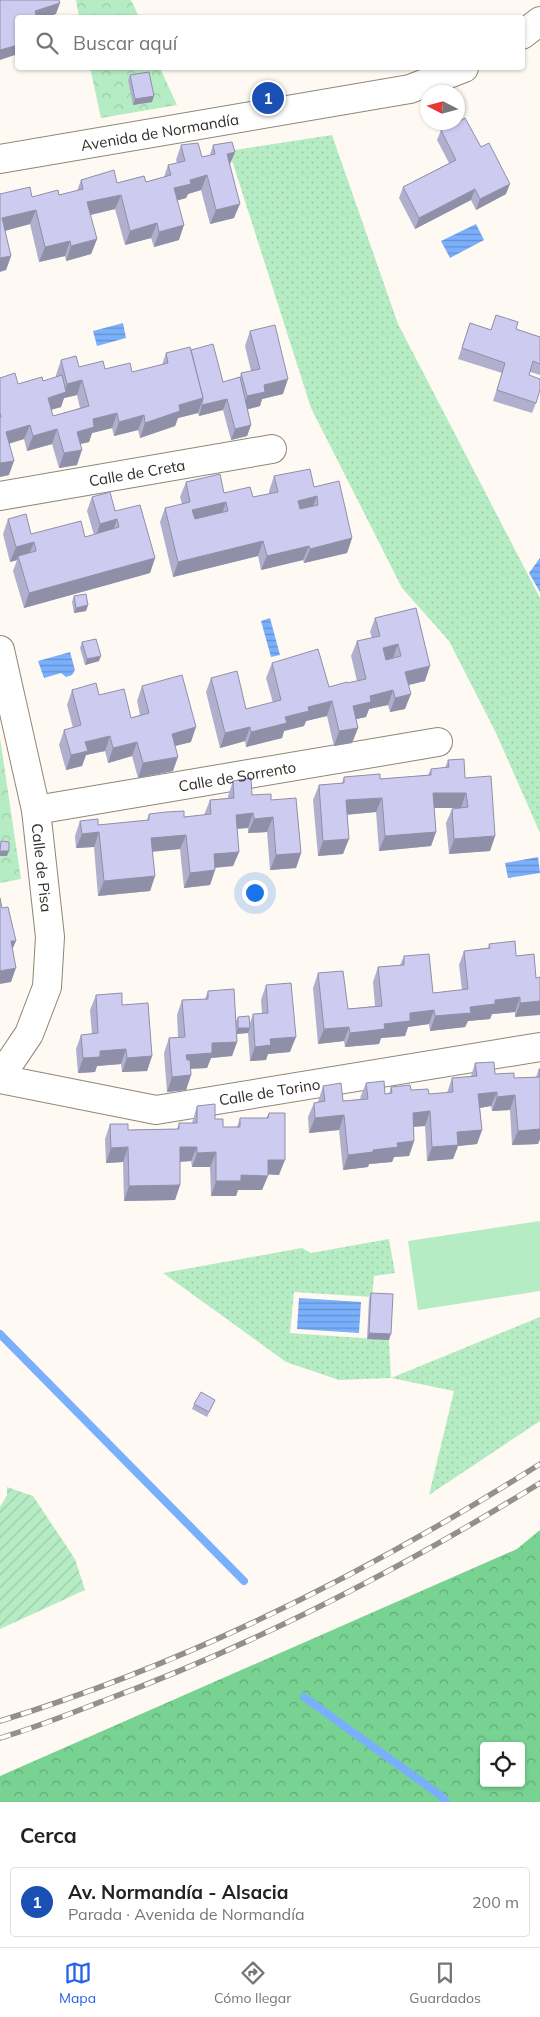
<!DOCTYPE html>
<html lang="es">
<head>
<meta charset="utf-8">
<style>
	body { margin:0; font-family:Mulish,sans-serif; background:#f2f2f2; color:#222 }
	.controls { position:absolute; right:15px; bottom:15px; display:grid; overflow:hidden; border-radius:5px; box-shadow:0 1px 4px #0004 }
	.controls button { width:45px; height:45px; display:grid; place-items:center; padding:0; border:0; border-bottom:1px solid #e0e0e0; background:#fff; color:#222; font:25px sans-serif }
	.compass { position:absolute; left:420px; top:85px; width:45px; height:45px; border-radius:50%; background:#fff; box-shadow:0 1px 4px #0004; rotate:276deg }
	.you { position:absolute; left:254px; top:892px; width:18px; height:18px; margin:-12px; border:4px solid #fff; border-radius:50%; background:#1a73e8; box-shadow:0 0 0 8px #1a73e833 }
	.badge { display:grid; place-items:center; width:32px; height:32px; border-radius:50%; background:#2563eb; color:#fff; font-size:16px; font-weight:700 }
	.pin { position:absolute; translate:-50% -50%; border:2px solid #fff; box-shadow:0 1px 5px #0006 }
	.list { margin:0; padding:0; list-style:none }
	h2 { display:flex; justify-content:space-between; align-items:center; height:65px; margin:0; padding:0 20px; font-size:21px }
	h2 small { font-size:16px; font-weight:400; color:#767676 }
	.list li { display:grid; grid-template-columns:32px 1fr auto; gap:15px; align-items:center; box-sizing:border-box; height:70px; margin:0 10px 10px; padding:0 10px; border:1px solid #e0e0e0; border-radius:5px }
	.list b { display:block; font-size:19px; white-space:nowrap }
	.list p { margin:0; font-size:16px; white-space:nowrap; color:#767676 }
	.list em { font-size:16px; font-style:normal; color:#767676 }
	.icon { flex:none; width:28px; height:28px; fill:none; stroke:currentColor; stroke-width:2; stroke-linecap:round; stroke-linejoin:round }
	.map { position:relative; flex:none; width:540px; height:1802px; overflow:hidden }
	.search { position:absolute; background:#fff; box-shadow:0 1px 4px #0004; left:15px; right:15px; top:15px; height:55px; display:flex; align-items:center; gap:12px; box-sizing:border-box; padding:0 18px; border-radius:5px; color:#767676; font-size:19px }
	.sheet { height:145px; background:#fff }
	nav { display:flex; justify-content:space-around; align-items:center; box-sizing:border-box; height:70px; border-top:1px solid #e0e0e0; background:#fff; font-size:14px; color:#767676 }
	nav a { display:grid; justify-items:center; gap:2px }
	nav .on { color:#2563eb }
	.map>svg:first-child { display:block }
</style>
</head>
<body>
<div class="map">
<svg width="540" height="1802" viewBox="0 0 540 1802">
	<defs>
		<pattern id="grass-dots" width="8" height="8" patternUnits="userSpaceOnUse" patternTransform="scale(1.25)"><rect width="8" height="8" fill="#b6ecc3"/><path d="M2 2h.1M6 6h.1" fill="none" stroke="#9dcba8" stroke-width="1.8" stroke-linecap="round"/></pattern>
		<pattern id="forest-crowns" width="20" height="18" patternUnits="userSpaceOnUse" patternTransform="scale(1.25)"><rect width="20" height="18" fill="#78d292"/><path d="M2 6a3 3 0 1 1 6 0M12 15a3 3 0 1 1 6 0" fill="none" stroke="#63ab77"/></pattern>
		<pattern id="park-crowns" width="20" height="18" patternUnits="userSpaceOnUse" patternTransform="scale(1.25)"><rect width="20" height="18" fill="#b6ecc3"/><path d="M2 6a3 3 0 1 1 6 0M12 15a3 3 0 1 1 6 0" fill="none" stroke="#9dcba8"/></pattern>
		<pattern id="garden-furrows" width="10" height="10" patternUnits="userSpaceOnUse" patternTransform="scale(1.25)"><rect width="10" height="10" fill="#b6ecc3"/><path d="M-1 1l2-2M0 10L10 0M9 11l2-2" fill="none" stroke="#9dcba8"/></pattern>
		<pattern id="water-rules" width="6" height="5" patternUnits="userSpaceOnUse" patternTransform="scale(1.25)"><rect width="6" height="5" fill="#7aaffc"/><path d="M0 2.5h6" fill="none" stroke="#658fcc"/></pattern>
	</defs>
	<rect width="100%" height="100%" fill="#fefaf3"/>
	<g fill="url(#grass-dots)">
		<path d="M332 135 398 324 540 598V833L496 733 449 641 402 588 311 408 229 151Z"/>
		<path d="M389 1239 395 1273 374 1276 372 1297 294 1292 290 1333 389 1340 391 1378 540 1317V1421L429 1495 454 1391 391 1378 339 1380 286 1362 163 1273 302 1248 311 1253Z"/>
	</g>
	<path fill="url(#forest-crowns)" fill-rule="evenodd" d="M540 1530V1802H0V1776L517 1549ZM484 1746H521V1783H484Z"/>
	<g fill="url(#park-crowns)">
		<path d="M76 0H131L139 17H79Z"/>
		<path d="M90 68H160L177 105 101 118Z"/>
		<path d="M0 738 21 879 0 883Z"/>
	</g>
	<path fill="url(#garden-furrows)" d="M7 1487 33 1496 75 1559 85 1590 0 1629V1507L7 1495Z"/>
	<path fill="#b6ecc3" d="M540 1221V1291L418 1310 408 1241Z"/>
	<g fill="url(#water-rules)">
		<path d="M476 224 484 240 450 258 441 241Z"/>
		<path d="M123 323 126 338 97 346 93 331Z"/>
		<path d="M540 558V592L529 573Z"/>
		<path d="M270 618 280 655 271 657 261 621Z"/>
		<path d="M70 652 75 670 72 675 66 677 61 673 44 678 38 661Z"/>
		<path d="M538 857 540 873 508 878 505 863Z"/>
		<path d="M299 1298 361 1302 359 1333 297 1329Z"/>
	</g>
	<g fill="none" stroke-linecap="round" stroke-linejoin="round">
		<g stroke="#7aaffc" stroke-width="8">
			<path d="M0 1334 244 1581"/>
			<path d="M304 1697 440 1795 446 1802"/>
		</g>
		<g stroke="#8f8676" stroke-width="30">
			<g id="minor">
				<path d="M522 35 540 21"/>
				<path id="s1" d="M0 159 410 89 464 68"/>
				<path id="s2" d="M0 496 272 449"/>
				<path id="s3" d="M0 650 36 810 50 937 47 987 29 1034 0 1077"/>
				<path id="s4" d="M36 810 438 742"/>
				<path id="s5" d="M0 1079 156 1110 540 1047"/>
			</g>
		</g>
		<use href="#minor" stroke="#fff" stroke-width="28"/>
		<g stroke="#938f89" stroke-width="5.5">
			<g id="rail">
				<path d="M0 1721C192 1662 371 1571 540 1464"/>
				<path d="M0 1738C35 1728 69 1714 103 1701 257 1644 401 1569 540 1483"/>
			</g>
		</g>
		<use href="#rail" stroke="#fff" stroke-width="4" stroke-dasharray="11" stroke-linecap="butt"/>
	</g>
	<g fill="#b0afce" fill-rule="evenodd">
		<path d="M130 75 152 102 133 105 128 80Z"/>
		<path d="M441 130 481 147 506 194 476 210 471 200 415 229 399 198 403 187 449 163 437 140Z"/>
		<path d="M181 145 202 157 210 155 213 145 230 165 234 218 210 224 201 190 188 194 186 198 178 200 179 240 154 247 151 238 125 245 115 209 90 215 97 239 91 254 66 261 65 256 39 262 30 224 5 231 11 256 6 270 0 194 32 197 59 195 77 191 81 180 117 183 146 182 164 177 168 165 177 163 176 160Z"/>
		<path d="M470 323 491 330 516 329 540 337V375L530 372 529 375 536 403 532 413 493 401 502 373 458 359Z"/>
		<path d="M250 331 283 394 262 399 260 406 247 409 251 425 247 436 231 440 223 410 199 416 198 413 178 418 175 426 140 438 138 430 114 436 112 428 92 433 89 442 80 444 77 465 59 468 52 444 27 451 24 439 9 444V475L0 477V378L18 384 43 381 56 377V375L61 360 79 367 132 372 162 365 166 353 191 350 223 382 240 377 241 373 251 371 245 346ZM77 395 80 408 53 416 51 410 61 407 64 398Z"/>
		<path d="M274 476 314 487 352 538 347 553 304 563 303 560 261 570 258 556 173 577 160 522 165 508 182 504 180 497 186 482 224 493 253 497 269 494V491Z"/>
		<path d="M92 497 115 511 155 558 150 573 24 608 13 571 17 560 10 562 3 534 8 519 31 534 85 537 94 535 87 511Z"/>
		<path d="M74 596 88 605 86 611 74 613 72 602Z"/>
		<path d="M416 608 425 681 408 685 405 709 390 712 388 705 369 709 366 717 356 719 358 728 352 743 334 746 327 716 306 721 304 726 284 731 282 738 246 747 245 741 220 748 206 692 211 678 246 709 273 703 266 678 272 663 329 687 357 681 351 656 357 641 372 638 370 632 375 618Z"/>
		<path d="M82 642 99 661 85 665 80 648Z"/>
		<path d="M142 686 191 742 175 746 173 771 138 778 132 756 108 763 105 751 86 755 82 766 66 770 59 745 64 730 73 728 67 705 72 690 99 695 131 718 140 715 137 701Z"/>
		<path d="M448 760 465 778 495 836 490 851 449 854 446 823 452 809 461 808H434L436 832 431 846 379 851 376 812 347 815 343 854 318 856 313 800 319 785 342 783 344 777 380 779 428 775 431 769 445 768Z"/>
		<path d="M233 781 252 795 271 800 301 853 296 868 270 870 267 832 248 833V828L237 829 239 852 233 866 215 868V870L210 885 184 888 180 849 152 852 155 876 150 891 98 896 94 847 76 848 75 836 80 821 98 825 147 820 149 814 184 817 204 815 210 800 228 798V796Z"/>
		<path d="M489 944 516 956 536 978 515 1017V1012L492 1014 490 1019 468 1021 465 1027 430 1031 429 1024 408 1027 405 1036 381 1038 379 1044 345 1047 344 1041 318 1044 313 988 318 973 348 1009 375 1006 373 982 378 967 400 965 404 956 433 993 462 990 459 965 464 951 488 948Z"/>
		<path d="M266 985 290 1052 268 1054 266 1060 250 1061 248 1033 237 1034V1042L232 1056 211 1058 207 1068 191 1069V1075L186 1090 167 1092 164 1053 169 1038 178 1037 177 1015 182 1000 205 999 208 991 236 1021 238 1017 250 1023 253 1014 262 1013 261 1000Z"/>
		<path d="M96 995 122 1005 152 1056 147 1071 122 1072 121 1064 97 1066 95 1072 78 1073 76 1049 81 1035 92 1034 90 1010Z"/>
		<path d="M475 1063 495 1074 514 1078 536 1077 539 1069H540V1139L538 1144 512 1145 510 1110 492 1111 491 1106 480 1108 482 1130 477 1144 458 1146 453 1159 427 1161 425 1126 414 1127V1141L409 1156 394 1157 392 1162 369 1164 368 1167 343 1170 339 1130 309 1133 308 1117 314 1103 318 1102 323 1086 343 1101 361 1099 360 1098 366 1083 385 1094H389L391 1087 411 1090 429 1094 447 1093 452 1078 471 1076Z"/>
		<path d="M197 1106 215 1119 223 1127H237L240 1118H266L269 1113 279 1175 268 1174 262 1190H238L236 1196H211L210 1167H192L191 1161 180 1162V1185L175 1200 124 1201 123 1162 106 1163 105 1139 110 1124 128 1130 177 1129 179 1123H192Z"/>
		<path d="M371 1293 389 1340 367 1339 369 1299Z"/>
		<path d="M215 1400 207 1417 192 1409 194 1404Z"/>
	</g>
	<g fill="#908fa8">
		<path d="M60 3 56 14 45 18H33L35 11Z"/>
		<path d="M18 45V54L0 60V50Z"/>
		<path d="M154 96 152 102 133 105 135 99Z"/>
		<path d="M235 152 229 167 227 154Z"/>
		<path d="M207 175 201 190 188 194 186 198 169 203 174 188 190 180Z"/>
		<path d="M510 184 506 194 476 210 480 199Z"/>
		<path d="M475 189 471 200 415 229 419 218Z"/>
		<path d="M121 195 115 209 82 217 87 202Z"/>
		<path d="M240 204 234 218 210 224 216 210Z"/>
		<path d="M36 210 30 224 0 232 2 218Z"/>
		<path d="M157 223 151 238 125 245 130 231Z"/>
		<path d="M184 225 179 240 154 247 159 232Z"/>
		<path d="M97 239 91 254 66 261 71 246Z"/>
		<path d="M70 241 65 256 39 262 45 247Z"/>
		<path d="M11 256 6 270 0 272V258Z"/>
		<path d="M288 379 283 394 262 399 260 406 242 411 247 396 264 385Z"/>
		<path d="M82 380 77 395 64 398 61 407 42 412 48 398 64 393 67 384Z"/>
		<path d="M203 398 198 413 178 418 175 426 140 438 145 423 179 405Z"/>
		<path d="M227 399 223 410 199 416 202 405Z"/>
		<path d="M117 413 112 428 92 433 89 442 72 446 77 432 93 419Z"/>
		<path d="M144 415 138 430 114 436 119 422Z"/>
		<path d="M30 425 24 439 0 446 6 432Z"/>
		<path d="M251 425 247 436 231 440 235 429Z"/>
		<path d="M57 429 52 444 27 451 33 436Z"/>
		<path d="M82 450 77 465 59 468 64 453Z"/>
		<path d="M14 461 9 475 0 477V463Z"/>
		<path d="M317 496 311 511 293 516 298 501Z"/>
		<path d="M226 502 221 517 187 525 192 510Z"/>
		<path d="M117 519 112 534 95 539 100 524Z"/>
		<path d="M352 538 347 553 304 563 310 549Z"/>
		<path d="M263 541 258 556 173 577 178 562Z"/>
		<path d="M34 542 28 557 18 556 17 560 10 562 16 547Z"/>
		<path d="M309 546 303 560 261 570 267 556Z"/>
		<path d="M155 558 150 573 24 608 29 593Z"/>
		<path d="M88 605 86 611 74 613 76 608Z"/>
		<path d="M398 644 393 658 378 662 383 648Z"/>
		<path d="M101 656 99 661 85 665 87 659Z"/>
		<path d="M430 666 425 681 400 687 405 672Z"/>
		<path d="M393 690 388 705 369 709 366 717 348 721 353 706 370 696Z"/>
		<path d="M411 694 405 709 390 712 395 698Z"/>
		<path d="M332 701 327 716 306 721 304 726 284 731 282 738 246 747 251 732 308 707Z"/>
		<path d="M196 727 191 742 167 748 172 734Z"/>
		<path d="M250 727 245 741 220 748 225 733Z"/>
		<path d="M358 728 352 743 334 746 339 731Z"/>
		<path d="M110 736 105 751 86 755 82 766 66 770 71 755 85 742Z"/>
		<path d="M137 742 132 756 108 763 113 748Z"/>
		<path d="M178 757 173 771 138 778 143 763Z"/>
		<path d="M433 793H466L461 808H427Z"/>
		<path d="M382 798 376 812 340 815 346 800Z"/>
		<path d="M253 813 248 828 230 829 236 815Z"/>
		<path d="M273 817 267 832 248 833 254 819Z"/>
		<path d="M99 832 94 847 76 848 82 834Z"/>
		<path d="M436 832 431 846 379 851 385 836Z"/>
		<path d="M186 835 180 849 146 852 151 838Z"/>
		<path d="M495 836 490 851 449 854 454 839Z"/>
		<path d="M349 839 343 854 318 856 323 841Z"/>
		<path d="M0 851H9L7 856H0Z"/>
		<path d="M239 852 233 866 209 868 214 854Z"/>
		<path d="M301 853 296 868 270 870 276 855Z"/>
		<path d="M215 870 210 885 184 888 190 873Z"/>
		<path d="M155 876 150 891 98 896 104 881Z"/>
		<path d="M11 941H16L10 955Z"/>
		<path d="M16 968 11 982 0 984V971Z"/>
		<path d="M520 997 515 1012 492 1014 490 1019 468 1021 465 1027 430 1031 435 1016 495 1000Z"/>
		<path d="M540 1001V1015L515 1017 520 1003Z"/>
		<path d="M434 1010 429 1024 408 1027 405 1036 381 1038 379 1044 345 1047 350 1033 384 1024 410 1013Z"/>
		<path d="M349 1027 344 1041 318 1044 324 1029Z"/>
		<path d="M238 1028H250L248 1033 236 1034Z"/>
		<path d="M296 1037 290 1052 268 1054 266 1060 250 1061 255 1047 270 1039Z"/>
		<path d="M237 1042 232 1056 211 1058 207 1068 180 1069 186 1055 212 1043Z"/>
		<path d="M126 1049 121 1064 97 1066 95 1072 78 1073 83 1058 100 1051Z"/>
		<path d="M152 1056 147 1071 122 1072 127 1058Z"/>
		<path d="M191 1075 186 1090 167 1092 172 1077Z"/>
		<path d="M497 1092 491 1106 473 1109 478 1094Z"/>
		<path d="M515 1095 510 1110 492 1111 497 1097Z"/>
		<path d="M430 1111 425 1126 407 1127 413 1113Z"/>
		<path d="M344 1115 339 1130 309 1133 315 1118Z"/>
		<path d="M540 1129V1139L538 1144 512 1145 518 1131Z"/>
		<path d="M482 1130 477 1144 458 1146 453 1159 427 1161 432 1147 457 1132Z"/>
		<path d="M414 1141 409 1156 394 1157 392 1162 369 1164 368 1167 343 1170 348 1155 373 1150 397 1143Z"/>
		<path d="M128 1147 123 1162 106 1163 111 1148Z"/>
		<path d="M180 1147H197L191 1161 174 1162Z"/>
		<path d="M216 1152 210 1167H192L197 1153Z"/>
		<path d="M268 1160H285L279 1175 263 1174Z"/>
		<path d="M241 1175 268 1176 262 1190H238L236 1196H211L216 1181Z"/>
		<path d="M180 1185 175 1200 124 1201 129 1186Z"/>
		<path d="M369 1333 391 1334 389 1340 367 1339Z"/>
	</g>
	<g fill="#cdccf0" stroke="#908fa8" fill-rule="evenodd">
		<path d="M0 0H59L60 3 35 11 37 18H18V45L0 50Z"/>
		<path d="M149 72 154 96 135 99 130 75Z"/>
		<path d="M465 118 481 147 489 143 510 184 480 199 475 189 419 218 403 187 456 160 441 130 456 122H458Z"/>
		<path d="M232 142 235 152 227 154 240 204 216 210 207 175 190 180 191 184 174 188 184 225 159 232 157 223 130 231 121 195 87 202 97 239 71 246 70 241 45 247 36 210 2 218 11 256 0 258V194L30 187 32 197 58 190 59 195 83 189 81 180 114 170 117 183 144 176 146 182 171 175 168 165 185 161 181 145 198 143 202 157 215 154 213 145Z"/>
		<path d="M496 315 518 322 516 329 540 337V364L533 361 529 375 540 379V390L536 403 497 390 505 363 462 348 470 323 491 330Z"/>
		<path d="M275 325 288 379 264 385 265 392 247 396 241 373 260 369 250 331Z"/>
		<path d="M213 344 223 382 240 377 251 425 235 429 227 399 202 405V403L203 398 191 350Z"/>
		<path d="M190 347 203 398 179 405 180 411 145 423 144 415 119 422 117 413 93 419 94 427 77 432 82 450 64 453 57 429 33 436 30 425 6 432 14 461 0 463V417H1L0 413V378L15 373 18 384 42 377 43 381 62 375 66 392 48 398 53 416 89 406 82 380 67 384 61 360 76 356 79 367 103 361 105 369 130 363 132 372 168 363 166 353Z"/>
		<path d="M310 469 314 487 339 481 352 538 310 549 309 546 267 556 263 541 178 562 165 508 190 502 186 482 220 474 224 493 250 487 253 497 278 492 274 476ZM317 496 318 505 300 509 298 501ZM226 502 228 511 195 519 192 510Z"/>
		<path d="M110 492 115 511 140 505 155 558 29 593 18 556 36 551 35 546 34 542 16 547 8 519 26 514 31 534 81 521 85 537 119 527 117 519 100 524 92 497Z"/>
		<path d="M86 594 88 605 76 608 74 596Z"/>
		<path d="M416 608 430 666 405 672 411 694 395 698 393 690 370 696 371 702 353 706 358 728 339 731 332 701 308 707 309 711 285 717 287 723 251 732 250 727 225 733 211 678 237 671 246 709 281 700 272 663 318 649 329 687 347 682V683L366 679 357 641 380 636 375 618ZM398 644 401 656 386 660 383 648Z"/>
		<path d="M96 639 101 656 87 659 82 642Z"/>
		<path d="M182 675 196 727 172 734 178 757 143 763 137 742 113 748 110 736 85 742 88 751 71 755 64 730 81 725 72 690 96 683 99 695 124 689 131 718 149 713 142 686Z"/>
		<path d="M464 759 465 778 491 776 495 836 454 839 452 809 468 807 466 793H433L436 832 385 836 382 798 346 800 349 839 323 841 319 785 344 783V777L380 774V779L431 775V769L449 767 448 760Z"/>
		<path d="M251 778 252 795 271 794V800L296 798 301 853 276 855 273 817 254 819 253 813 236 815 239 852 214 854 215 870 190 873 186 835 151 838 155 876 104 881 99 832 82 834 80 821 98 819V825L149 820V814L166 812 184 811V817L211 814 210 800 234 798 233 781Z"/>
		<path d="M1 841 9 842V851H0Z"/>
		<path d="M0 898 2 908 8 907 16 941H11L16 968 0 971Z"/>
		<path d="M515 941 516 956 534 954 536 978 540 977V1001L520 1003V997L495 1000V1004L470 1007 471 1013 435 1016 434 1010 410 1013V1021L384 1024 385 1029 350 1033 349 1027 324 1029 318 973 343 971 348 1009 382 1006 378 967 404 965V956L429 954 433 993 468 989 464 951 490 948 489 944Z"/>
		<path d="M291 983 296 1037 270 1039 271 1045 255 1047 253 1014 268 1013 266 985Z"/>
		<path d="M234 989 237 1042 212 1043V1053L186 1055 187 1060H190L191 1075 172 1077 169 1038 185 1037 182 1000 208 999V991Z"/>
		<path d="M122 993V1005L148 1003 152 1056 127 1058 126 1049 100 1051V1057L83 1058 81 1035 98 1033 96 995Z"/>
		<path d="M249 1016 250 1028H238V1017Z"/>
		<path d="M494 1062 495 1074 514 1073V1078L540 1077 539 1069H540V1129L518 1131 515 1095 497 1097V1092L478 1094 482 1130 457 1132 458 1145 432 1147 430 1111 413 1113 414 1141 397 1143 398 1147 373 1150V1152L348 1155 344 1115 315 1118 314 1103 325 1101 323 1086 341 1083 343 1101 368 1099 366 1083 384 1081 385 1094 392 1093 391 1087 410 1085 411 1090 428 1089 429 1094 453 1092 452 1078 477 1076 475 1063Z"/>
		<path d="M215 1104V1119H223V1127H240V1118H268L269 1113H285V1160H268V1176L241 1175V1181H216V1152L197 1153V1147H180V1185L129 1186 128 1147 111 1148 110 1124H128V1130L179 1129V1123H197V1106Z"/>
		<path d="M371 1293 393 1294 391 1334 369 1333Z"/>
		<path d="M201 1392 215 1400 209 1412 194 1404Z"/>
	</g>
	<g text-anchor="middle" dominant-baseline="central" stroke-width="4" stroke-linejoin="round" paint-order="stroke">
		<g font-size="15" fill="#312d27" stroke="#fff">
			<text stroke="none"><textPath href="#s1" startOffset="162">Avenida de Normandía</textPath></text>
			<text stroke="none"><textPath href="#s2" startOffset="139">Calle de Creta</textPath></text>
			<text stroke="none"><textPath href="#s4" startOffset="204">Calle de Sorrento</textPath></text>
			<text stroke="none"><textPath href="#s3" startOffset="222">Calle de Pisa</textPath></text>
			<text stroke="none"><textPath href="#s5" startOffset="274">Calle de Torino</textPath></text>
		</g>
	</g>
</svg>
<div class="controls">
<button><svg class="icon" aria-label="locate" viewBox="0 0 24 24"><circle cx="12" cy="12" r="6"/><path d="M12 2v4M12 18v4M2 12h4M18 12h4"/></svg></button>
</div>
<svg class="compass" viewBox="-18 -18 36 36"><path d="M0-13l5 13h-10z" fill="#e53935"/><path d="M0 13l5-13h-10z" fill="#767676"/></svg>
<div class="you"></div>
<div class="pin badge" style="left:268px;top:98px;background:#1a4fb4">1</div>
<div class="search"><svg class="icon" aria-label="search" viewBox="0 0 24 24"><circle cx="10" cy="10" r="6"/><path d="M15 15l6 6"/></svg>Buscar aquí</div>
</div>
<section class="sheet">
<h2>Cerca<small></small></h2>
<ul class="list">
<li><span class="badge" style="background:#1a4fb4">1</span><div><b>Av. Normandía - Alsacia</b><p>Parada · Avenida de Normandía</p></div><em>200 m</em></li>
</ul>
</section>
<nav>
<a class="on"><svg class="icon" aria-label="map" viewBox="0 0 24 24"><path d="M3 6l6-2 6 2 6-2v14l-6 2-6-2-6 2zM9 4v14M15 6v14"/></svg>Mapa</a>
<a><svg class="icon" aria-label="directions" viewBox="0 0 24 24"><path d="M12 3l9 9-9 9-9-9zM9 14v-3h6M13 9l2 2-2 2"/></svg>Cómo llegar</a>
<a><svg class="icon" aria-label="saved" viewBox="0 0 24 24"><path d="M7 4h10v16l-5-4-5 4z"/></svg>Guardados</a>
</nav>
</body>
</html>
